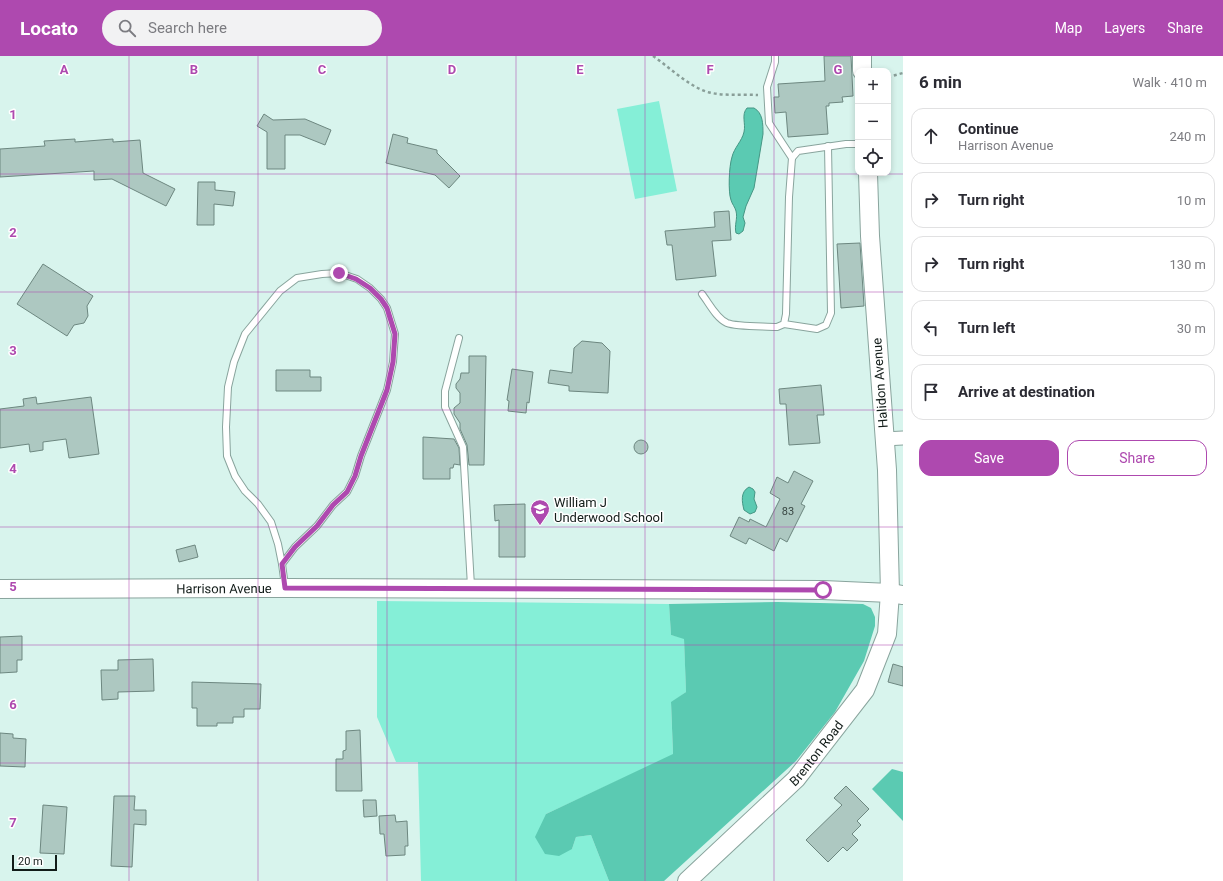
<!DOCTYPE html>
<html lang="en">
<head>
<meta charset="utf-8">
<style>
	body { margin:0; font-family:Roboto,sans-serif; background:#f2f2f3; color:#2b2b33 }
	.controls { position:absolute; right:12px; top:12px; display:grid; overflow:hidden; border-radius:8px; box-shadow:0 2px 6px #0003 }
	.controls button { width:36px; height:36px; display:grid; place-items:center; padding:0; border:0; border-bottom:1px solid #e1e1e2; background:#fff; color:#2b2b33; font:20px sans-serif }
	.scale { position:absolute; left:12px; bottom:10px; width:45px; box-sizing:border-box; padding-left:4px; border:2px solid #121c19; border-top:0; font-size:11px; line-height:14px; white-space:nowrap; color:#121c19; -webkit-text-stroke:3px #fff; paint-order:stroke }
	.stop { position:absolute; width:12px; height:12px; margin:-9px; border:3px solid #ae49af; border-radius:50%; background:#fff }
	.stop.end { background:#ae49af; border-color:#fff; box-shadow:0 1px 4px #0008 }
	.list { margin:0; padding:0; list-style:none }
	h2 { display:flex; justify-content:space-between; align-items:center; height:52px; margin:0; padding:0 16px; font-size:17px }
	h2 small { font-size:13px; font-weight:400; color:#7c7c81 }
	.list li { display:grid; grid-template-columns:26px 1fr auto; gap:12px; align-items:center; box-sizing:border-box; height:56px; margin:0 8px 8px; padding:0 8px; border:1px solid #e1e1e2; border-radius:12px }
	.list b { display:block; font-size:15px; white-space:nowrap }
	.list p { margin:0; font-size:13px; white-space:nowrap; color:#7c7c81 }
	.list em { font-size:13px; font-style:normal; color:#7c7c81 }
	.actions { display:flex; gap:8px; padding:12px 16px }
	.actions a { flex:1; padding:9px 0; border:1px solid #ae49af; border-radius:12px; text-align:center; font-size:14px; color:#ae49af }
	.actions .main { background:#ae49af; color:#fff }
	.icon { flex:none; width:22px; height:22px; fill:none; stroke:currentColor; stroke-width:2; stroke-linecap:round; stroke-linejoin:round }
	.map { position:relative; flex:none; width:903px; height:825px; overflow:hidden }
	header { display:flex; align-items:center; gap:24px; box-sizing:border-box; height:56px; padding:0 20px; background:#ae49af; color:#fff }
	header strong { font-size:19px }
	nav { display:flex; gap:22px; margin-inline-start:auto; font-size:14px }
	.search { width:280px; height:36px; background:#f2f2f3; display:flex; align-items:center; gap:10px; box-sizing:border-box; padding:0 14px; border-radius:22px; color:#7c7c81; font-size:15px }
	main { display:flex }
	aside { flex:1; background:#fff }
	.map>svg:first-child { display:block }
</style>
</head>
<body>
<header>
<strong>Locato</strong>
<div class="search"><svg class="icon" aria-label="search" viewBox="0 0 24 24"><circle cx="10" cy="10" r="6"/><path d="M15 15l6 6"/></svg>Search here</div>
<nav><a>Map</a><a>Layers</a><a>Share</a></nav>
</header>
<main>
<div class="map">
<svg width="903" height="825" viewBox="0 0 903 825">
	<rect width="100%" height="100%" fill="#d8f4ed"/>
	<g fill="#85efd7">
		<path d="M659 45 677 135 635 143 617 53Z"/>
		<path d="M377 545 669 548 671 579 684 582 686 636 671 647 673 699 546 758 572 793 576 781 591 779 609 825H421L418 706H396L377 661Z"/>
	</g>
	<g fill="#5bcab2">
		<path d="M777 546 863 548 871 552 875 561V570L864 605 835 656 796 705 664 825H609L591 779 576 781 572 793 559 800 545 798 535 781 546 758 673 698 671 646 686 636 684 583 671 579 669 548Z"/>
		<path d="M892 713 903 716V765L872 733Z"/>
	</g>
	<g fill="#5bcab2" stroke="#459684">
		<path d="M747 52H754C763 57 763 68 763 78L754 132 746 150 743 161 745 167 743 175 739 178 736 177C734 169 738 163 736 155 735 151 732 148 731 144 728 136 729 110 732 101 734 92 742 85 744 76 746 67 741 59 747 52Z"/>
		<path d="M749 431 753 433 755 436 754 443 757 451 755 456 750 458 744 454C742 446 740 436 749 431Z"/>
	</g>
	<g fill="#adc8c1" stroke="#6d8780">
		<path d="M824 0H851L853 40 842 41 843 46 829 47V50H826L828 78 788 81 786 56 775 57 774 41H779L778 28 825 25Z"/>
		<path d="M264 58 273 64 305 63 331 74 325 89 300 79H285V113H267V76L257 70Z"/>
		<path d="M393 78 408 82 407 87 437 94V97L460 120 449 132 435 119 386 107Z"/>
		<path d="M75 83V86L113 83V86L140 84 143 117 175 133 166 150 112 123 94 124V115L0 121V93L45 90 44 85Z"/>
		<path d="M198 126H215V134L235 136 233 150 214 148V169H197Z"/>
		<path d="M729 155 731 184 712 185 716 220 676 224 672 189H667L665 175 715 171 714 156Z"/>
		<path d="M860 187 864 250 841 252 837 188Z"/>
		<path d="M43 208 93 240 87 250 88 260 84 267 74 269 67 280 17 248Z"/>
		<path d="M582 285 602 287 610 295 608 337 569 335V330L548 327 550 314 572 317 574 292Z"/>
		<path d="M469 300H486L484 409H469L467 389 460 373V367L454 358V352L460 347V337L456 332V328L460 323 461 317H469Z"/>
		<path d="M512 313 533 316 529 347 527 346 526 357 508 355 509 345 507 344Z"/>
		<path d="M276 314H310V321H321V335H276Z"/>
		<path d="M821 329 824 359H817L820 387 789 389 786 348H780L779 333Z"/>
		<path d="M36 341 37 348 91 341 99 398 69 402 66 383 43 386V394L30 396 29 388 0 392V353L24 350 23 343Z"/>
		<path d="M423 381 454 383 459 392 460 409 454 408 453 412H450V423H423Z"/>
		<circle cx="641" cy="391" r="7"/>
		<path d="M794 415 813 425 801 448 805 450 787 486 780 482 774 495 749 482 746 488 730 480 739 461 749 466 750 463 766 471 780 443 770 437 777 421 788 427Z"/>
		<path d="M525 448V501H499V464L495 465 494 449Z"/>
		<path d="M195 489 198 501 179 506 176 494Z"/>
		<path d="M22 580V604H17V616L0 617V581Z"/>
		<path d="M153 603 154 635 118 636V643L102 644 101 614H118V604Z"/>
		<path d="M893 608 903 611V630L888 626Z"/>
		<path d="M192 626 261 628 260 653H244V661H233V667H217V670H197V652H192Z"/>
		<path d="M360 674 362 735H336V703H343V695L346 694V675Z"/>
		<path d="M0 677 13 678V682L26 683 25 711 0 710Z"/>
		<path d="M846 730 869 753 857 765 861 769 852 778 858 784 847 795 843 791 828 806 806 784 842 749 834 742Z"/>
		<path d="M114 740H135L134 754H146V769L134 768 132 811 111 810Z"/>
		<path d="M363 744H376L377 760 364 761Z"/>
		<path d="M43 749 67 751 64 798 40 797Z"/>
		<path d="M395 759 396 766 407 765 408 790H405V799L386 800 384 778H380L379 760Z"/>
	</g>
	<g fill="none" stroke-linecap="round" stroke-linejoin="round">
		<g stroke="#89a49d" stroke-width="8">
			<g id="lane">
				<path d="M775 0V6L767 31 769 67 792 102"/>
				<path d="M339 217 357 223 370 232 381 243 387 252 395 278 393 306 387 334 361 400 355 420 347 436 333 449 317 470 295 491 282 508 278 488 271 466 258 448 245 435 235 420 227 400 226 371 228 331 234 306 245 278 280 235 297 222 322 218Z"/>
				<path d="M702 238C709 247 716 262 727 267 737 271 765 270 777 271L784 268 786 258 789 141 792 102 798 95 846 88H858"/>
				<path d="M784 268 817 273 826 269 831 257 828 90"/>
				<path d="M459 282 445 335V351L463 391 471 530"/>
				<path d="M282 508 285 530"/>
			</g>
		</g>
		<g stroke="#89a49d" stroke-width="15">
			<path id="street" d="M884 383 903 382"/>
		</g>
		<g stroke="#89a49d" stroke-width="20">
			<g id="secondary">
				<path d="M862 0V15"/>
				<path id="s1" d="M0 533 285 532 823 534 890 537 903 539"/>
				<path id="s2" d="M687 825 796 723 865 634 887 578 890 537 887 414 870 180 868 117"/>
			</g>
		</g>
		<g stroke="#899e98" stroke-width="2.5" stroke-dasharray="3 3" stroke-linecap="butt">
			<path d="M653 0C669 11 684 26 702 34 718 41 740 38 758 39"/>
			<path d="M888 21 903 17"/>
		</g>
		<use href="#lane" stroke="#fff" stroke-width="6"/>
		<use href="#street" stroke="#fff" stroke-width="13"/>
		<use href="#secondary" stroke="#fff" stroke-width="18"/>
	</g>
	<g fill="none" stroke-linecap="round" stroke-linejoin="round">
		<path stroke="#ae49af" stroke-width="5" d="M339 217 356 223 370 232 381 243 387 252 395 278 393 306 387 334 361 400 355 420 347 436 333 449 317 470 295 491 282 508 285 532 823 534"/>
	</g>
	<path fill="none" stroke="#ae49af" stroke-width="1" stroke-opacity="0.55" d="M129 0V825M258 0V825M387 0V825M516 0V825M645 0V825M774 0V825M0 118H903M0 236H903M0 354H903M0 471H903M0 589H903M0 707H903"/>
	<defs>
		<g id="school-pin" transform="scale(1)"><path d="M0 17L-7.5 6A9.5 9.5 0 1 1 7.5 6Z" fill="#ae49af" stroke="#fff"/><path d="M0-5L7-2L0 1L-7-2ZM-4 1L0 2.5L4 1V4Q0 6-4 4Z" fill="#fff"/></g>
	</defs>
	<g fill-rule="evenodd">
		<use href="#school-pin" x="540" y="453"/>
	</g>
	<g text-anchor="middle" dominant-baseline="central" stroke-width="3" stroke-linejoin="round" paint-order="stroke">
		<g font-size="11" fill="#394743">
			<text x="788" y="455">83</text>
		</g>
		<g font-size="13" fill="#121c19" stroke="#fff">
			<text transform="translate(880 327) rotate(-94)">Halidon Avenue</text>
			<text stroke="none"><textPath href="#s1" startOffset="224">Harrison Avenue</textPath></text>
			<text stroke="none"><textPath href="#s2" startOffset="182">Brenton Road</textPath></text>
		</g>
		<g font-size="13" fill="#121c19" stroke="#fff" text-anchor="start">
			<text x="554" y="446">William J<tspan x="554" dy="15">Underwood School</tspan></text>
		</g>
	</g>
	<g font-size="13" text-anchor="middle" font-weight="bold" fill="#ae49af" stroke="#fff" stroke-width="3" stroke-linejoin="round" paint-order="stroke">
		<text x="64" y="18">A</text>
		<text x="194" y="18">B</text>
		<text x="322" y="18">C</text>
		<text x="452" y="18">D</text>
		<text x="580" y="18">E</text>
		<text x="710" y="18">F</text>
		<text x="838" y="18">G</text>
		<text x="13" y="63">1</text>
		<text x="13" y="181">2</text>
		<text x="13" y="299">3</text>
		<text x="13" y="417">4</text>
		<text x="13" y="535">5</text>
		<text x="13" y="653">6</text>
		<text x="13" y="771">7</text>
	</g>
</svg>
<div class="controls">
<button>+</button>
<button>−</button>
<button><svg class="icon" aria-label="locate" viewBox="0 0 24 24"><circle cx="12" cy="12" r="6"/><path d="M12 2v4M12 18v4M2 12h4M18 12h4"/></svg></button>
</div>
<div class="scale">20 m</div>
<div class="stop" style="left:823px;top:534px"></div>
<div class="stop end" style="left:339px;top:217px"></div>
</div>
<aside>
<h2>6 min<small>Walk · 410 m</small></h2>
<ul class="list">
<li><svg class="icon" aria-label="ahead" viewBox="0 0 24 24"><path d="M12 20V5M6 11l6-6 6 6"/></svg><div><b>Continue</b><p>Harrison Avenue</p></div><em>240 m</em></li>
<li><svg class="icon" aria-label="right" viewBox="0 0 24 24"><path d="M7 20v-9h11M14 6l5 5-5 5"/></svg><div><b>Turn right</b></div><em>10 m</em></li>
<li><svg class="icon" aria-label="right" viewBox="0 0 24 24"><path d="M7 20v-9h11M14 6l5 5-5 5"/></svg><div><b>Turn right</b></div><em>130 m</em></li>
<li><svg class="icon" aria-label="left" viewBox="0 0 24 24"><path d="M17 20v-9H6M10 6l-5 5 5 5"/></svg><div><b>Turn left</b></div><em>30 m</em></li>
<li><svg class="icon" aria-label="arrive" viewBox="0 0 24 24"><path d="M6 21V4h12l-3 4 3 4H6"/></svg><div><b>Arrive at destination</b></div></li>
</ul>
<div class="actions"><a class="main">Save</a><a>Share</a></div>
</aside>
</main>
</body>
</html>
